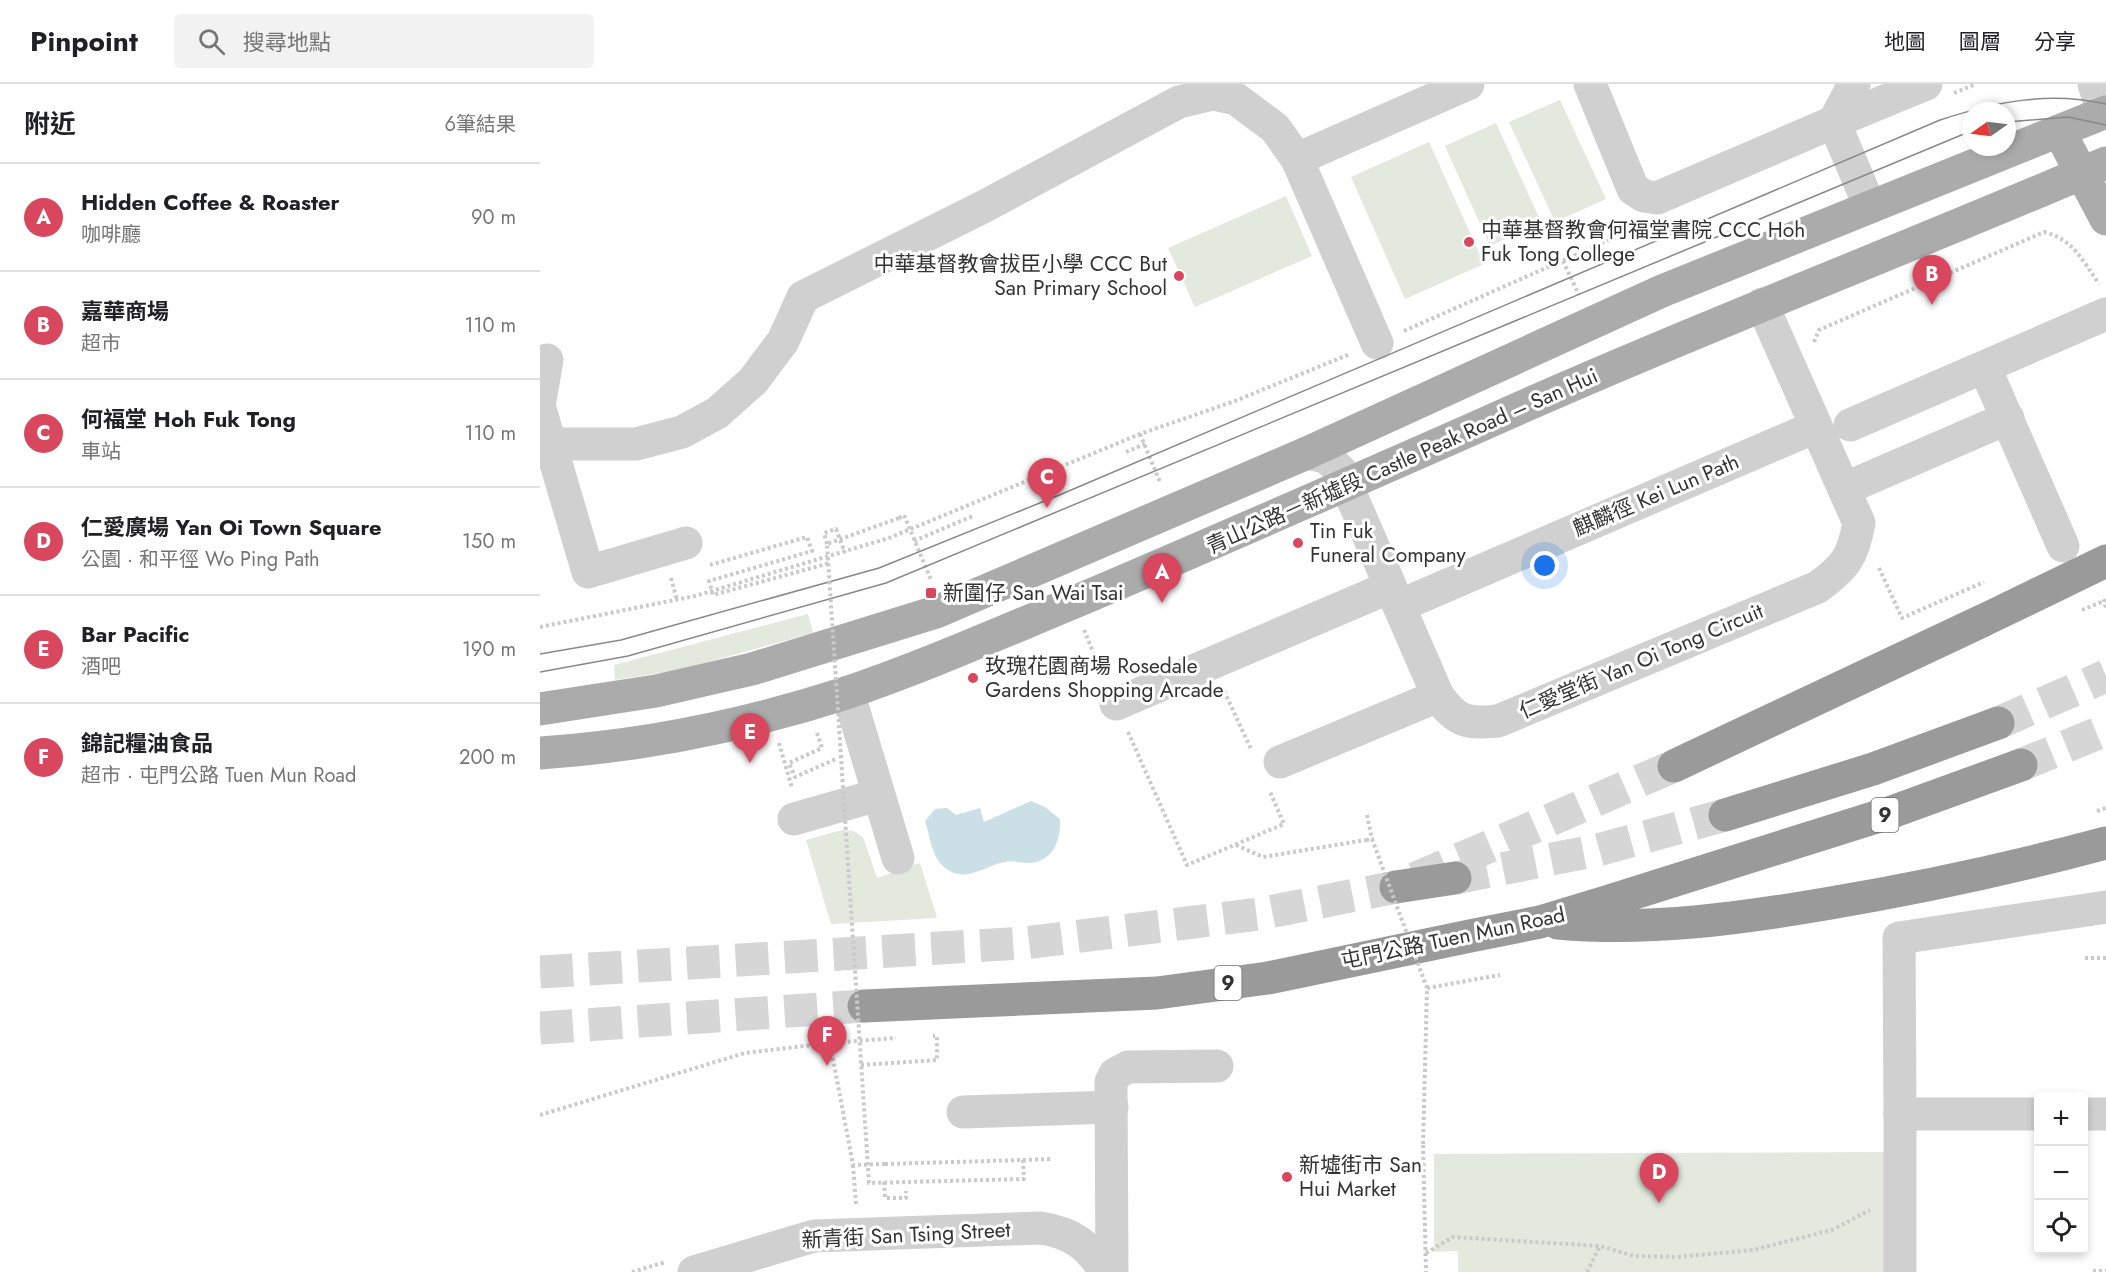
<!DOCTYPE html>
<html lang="zh-TW">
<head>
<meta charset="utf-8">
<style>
	body { margin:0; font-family:Jost,"Noto Sans TC",sans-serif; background:#f2f2f2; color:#202124 }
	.controls { position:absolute; right:18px; bottom:18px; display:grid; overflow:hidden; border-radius:6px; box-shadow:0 3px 9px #0003 }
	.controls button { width:54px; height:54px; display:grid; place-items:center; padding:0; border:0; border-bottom:2px solid #e0e0e0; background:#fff; color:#202124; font:30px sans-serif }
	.compass { position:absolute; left:1422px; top:18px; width:54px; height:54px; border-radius:50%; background:#fff; box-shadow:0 3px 9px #0003; rotate:256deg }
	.you { position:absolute; left:1005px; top:482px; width:21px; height:21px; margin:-15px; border:4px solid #fff; border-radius:50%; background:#1a73e8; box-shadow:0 0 0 9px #1a73e833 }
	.badge { display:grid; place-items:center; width:39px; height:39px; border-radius:50%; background:#d8475e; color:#fff; font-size:20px; font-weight:700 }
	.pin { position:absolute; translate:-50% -50px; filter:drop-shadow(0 2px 3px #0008) }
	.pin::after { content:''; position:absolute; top:32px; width:21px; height:18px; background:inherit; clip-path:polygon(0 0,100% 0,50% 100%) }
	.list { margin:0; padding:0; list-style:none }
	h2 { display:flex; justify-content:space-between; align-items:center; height:78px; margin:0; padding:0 24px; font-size:26px }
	h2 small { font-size:20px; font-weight:400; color:#757577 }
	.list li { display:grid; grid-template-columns:39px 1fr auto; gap:18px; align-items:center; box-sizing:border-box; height:108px; padding:0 24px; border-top:2px solid #e0e0e0 }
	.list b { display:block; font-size:22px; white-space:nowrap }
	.list p { margin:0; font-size:20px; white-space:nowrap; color:#757577 }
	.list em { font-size:20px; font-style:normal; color:#757577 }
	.icon { flex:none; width:33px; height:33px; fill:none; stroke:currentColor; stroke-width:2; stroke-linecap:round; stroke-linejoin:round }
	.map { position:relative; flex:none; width:1566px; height:1188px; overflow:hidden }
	header { display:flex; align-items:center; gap:36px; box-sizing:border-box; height:84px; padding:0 30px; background:#fff; border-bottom:2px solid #e0e0e0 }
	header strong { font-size:28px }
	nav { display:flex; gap:33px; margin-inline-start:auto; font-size:21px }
	.search { width:420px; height:54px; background:#f2f2f2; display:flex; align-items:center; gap:15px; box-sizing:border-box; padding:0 21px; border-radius:6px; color:#757577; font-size:22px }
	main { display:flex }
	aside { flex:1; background:#fff }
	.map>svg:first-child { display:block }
</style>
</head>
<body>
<header>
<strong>Pinpoint</strong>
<div class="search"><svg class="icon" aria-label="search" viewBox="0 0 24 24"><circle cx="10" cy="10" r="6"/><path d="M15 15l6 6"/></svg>搜尋地點</div>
<nav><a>地圖</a><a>圖層</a><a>分享</a></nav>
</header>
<main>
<aside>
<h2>附近<small>6筆結果</small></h2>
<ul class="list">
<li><span class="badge">A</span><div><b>Hidden Coffee &amp; Roaster</b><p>咖啡廳</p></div><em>90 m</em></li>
<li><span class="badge">B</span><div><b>嘉華商場</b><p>超市</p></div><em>110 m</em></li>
<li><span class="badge">C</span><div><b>何福堂 Hoh Fuk Tong</b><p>車站</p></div><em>110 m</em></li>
<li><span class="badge">D</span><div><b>仁愛廣場 Yan Oi Town Square</b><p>公園 · 和平徑 Wo Ping Path</p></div><em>150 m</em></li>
<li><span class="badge">E</span><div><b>Bar Pacific</b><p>酒吧</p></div><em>190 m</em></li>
<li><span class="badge">F</span><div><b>錦記糧油食品</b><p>超市 · 屯門公路 Tuen Mun Road</p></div><em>200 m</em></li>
</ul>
</aside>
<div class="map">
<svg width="1566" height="1188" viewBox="0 0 1566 1188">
	<rect width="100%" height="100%" fill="#fff"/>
	<g fill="#e3e9dd">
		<path d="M1020 16 1066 115 1015 138 969 38Z"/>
		<path d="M956 39 1001 138 950 162 905 62Z"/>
		<path d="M889 58 944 180 865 215 811 93Z"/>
		<path d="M746 112 772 172 655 223 628 164Z"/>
		<path d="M268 530 273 549 139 586 75 596 74 581Z"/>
		<path d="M302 746 313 747 323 753 337 794 380 779 397 834 291 840 266 756Z"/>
		<path d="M1345 1068 1346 1188H918V1167L894 1168V1070Z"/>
	</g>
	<path fill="#cbdfe7" d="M491 717 505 723 520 735C521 757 513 779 487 779 479 779 472 776 464 778 442 783 422 802 401 780 392 771 389 749 385 737L395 725 407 724 416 731 440 724 444 738Z"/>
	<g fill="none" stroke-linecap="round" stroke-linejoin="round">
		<g stroke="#d6d6d6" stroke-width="33" stroke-dasharray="33 16" stroke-linecap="butt">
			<path d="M1458 639 1566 592"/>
			<path d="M1481 681 1566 646"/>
			<path d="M915 794 1058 766 1185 731"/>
			<path d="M0 888 484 859 719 830 856 803 1134 682"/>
			<path d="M0 944 324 922"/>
		</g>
		<g stroke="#cacaca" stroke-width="4" stroke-dasharray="3 3" stroke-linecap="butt">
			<path d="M1414 9 1436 0"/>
			<path d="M1023 177 1039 211"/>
			<path d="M864 247 1098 143"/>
			<path d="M1274 258 1279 246 1504 148C1533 155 1543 177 1559 200"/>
			<path d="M600 350 620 398"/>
			<path d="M586 368 605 360"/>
			<path d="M359 434 364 431 391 496"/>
			<path d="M374 457 433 432"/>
			<path d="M287 460 284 449 296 445 305 469"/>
			<path d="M1339 484 1362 534 1444 498"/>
			<path d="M131 494 137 516"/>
			<path d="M1566 516 1564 517 1566 524"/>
			<path d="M1542 526 1564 517"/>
			<path d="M0 543 155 512 349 454 600 350 695 317 810 270"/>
			<path d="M544 546 563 592"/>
			<path d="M684 607 711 665"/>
			<path d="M588 648 647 781 744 740 730 708"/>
			<path d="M277 649 282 664 249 679 255 693 296 675"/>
			<path d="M239 659 252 704"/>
			<path d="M1557 727 1566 724"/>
			<path d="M827 731 832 755"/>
			<path d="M696 761 723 773 826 756"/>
			<path d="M1545 874H1566"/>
			<path d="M887 904 960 891"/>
			<path d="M321 981 397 976V952H393"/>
			<path d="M0 1031 205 969 290 959"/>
			<path d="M883 1061 886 1188"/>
			<path d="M483 1076 511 1075"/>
			<path d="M345 1080 313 1081 290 959 356 954"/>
			<path d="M313 1081 316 1120"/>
			<path d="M344 1098 345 1114H366V1107"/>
			<path d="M886 1169 913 1153 1060 1162 1094 1172 1137 1173 1213 1166 1292 1146 1330 1126"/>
			<path d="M1553 1187H1566"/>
			<path d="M92 1188 126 1178"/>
			<path d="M1047 1188 1060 1162"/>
		</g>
		<g stroke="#d0d0d0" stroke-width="33">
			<path d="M1050 0 1093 105 1104 112 1117 114 1294 38 1314 0"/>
			<path d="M1554 0 1563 29"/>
			<path d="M757 75 928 0"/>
			<path d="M1330 123 1294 38 1386 0"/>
			<path d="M1445 284 1523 462"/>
			<path d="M0 316 7 276"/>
			<path d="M0 325 48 488 146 459"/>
			<path d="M1310 341 1566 230"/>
			<path d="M0 360H96L142 348 177 329 213 297 243 257 263 213 445 122 639 18 673 10 696 15 735 44 757 75 837 259"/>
			<path d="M767 369 786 373 800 386 898 612C917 638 926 640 958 637L1278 503C1305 483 1313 473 1319 439L1222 220"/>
			<path d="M1304 405 1468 334"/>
			<path d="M859 522 1275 343"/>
			<path d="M308 608 358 774"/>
			<path d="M576 620 850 503"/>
			<path d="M740 678 898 612"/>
			<path d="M254 735 338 711"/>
			<path d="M423 1028 572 1023"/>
			<path d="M1360 1030V1188"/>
			<path d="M1498 1030H1360L1359 854 1566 823"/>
			<path d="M1544 1030H1566"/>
			<path d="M154 1188 274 1152 501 1144C532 1149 549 1161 565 1188"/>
			<path d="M572 1188 571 998 575 990 588 983 677 982"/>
		</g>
		<g stroke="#ababab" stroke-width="33">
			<path d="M1519 47 1566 135"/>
			<path d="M0 625 116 607 212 585 396 528 767 369 1122 207 1566 28"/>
			<path d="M0 669C104 662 207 641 306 609 380 584 453 552 525 522 660 465 794 406 928 347 1138 252 1354 170 1566 79"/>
		</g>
		<g stroke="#9a9a9a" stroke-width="33">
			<path d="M1134 682 1442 537"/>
			<path d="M1185 731 1333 685 1458 639"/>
			<path d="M856 803 915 794"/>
			<path d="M1018 839C1108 847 1197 835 1285 820 1380 804 1473 784 1566 759"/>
			<path d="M324 922 617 909 728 894 930 852 1000 838 1066 818 1349 729 1481 681"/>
		</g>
		<g stroke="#888" stroke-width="1.5">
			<path d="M1467 38 1528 33 1566 41"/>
			<path d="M0 570 81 556 339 484 517 412 1400 36C1455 18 1508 7 1566 20"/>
			<path d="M0 588 88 572 346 499 1431 47"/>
		</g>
		<g stroke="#cacaca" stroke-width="4" stroke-dasharray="3 3" stroke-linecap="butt">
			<path d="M170 481 267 453 272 467 169 497 173 511 290 479"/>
			<path d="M826 756 832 755 887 904 883 1061"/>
			<path d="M345 1080 483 1076 484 1095 329 1099 287 460 359 434"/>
		</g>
		<path stroke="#9a9a9a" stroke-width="33" d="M1442 537 1566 477"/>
	</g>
	<g fill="#d8475e" stroke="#fff" stroke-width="2">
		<circle cx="929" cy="158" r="6"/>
		<circle cx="639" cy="192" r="6"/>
		<circle cx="758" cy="459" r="6"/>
		<rect x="385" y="503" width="12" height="12" rx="3"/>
		<circle cx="433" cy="594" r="6"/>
		<circle cx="747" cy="1093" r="6"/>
	</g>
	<g text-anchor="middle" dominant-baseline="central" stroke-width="6" stroke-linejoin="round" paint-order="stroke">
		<g fill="#fff" stroke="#707070" stroke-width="1.5">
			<rect x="1331.5" y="714" width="27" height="34" rx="4.5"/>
			<rect x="674.5" y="882" width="27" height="34" rx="4.5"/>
		</g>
		<g font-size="20" font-weight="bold" fill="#333">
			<text x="1345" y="731">9</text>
			<text x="688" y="899">9</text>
		</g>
		<g font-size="21" fill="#333" stroke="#fff" text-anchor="start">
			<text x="941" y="146">中華基督教會何福堂書院 CCC Hoh<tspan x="941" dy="24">Fuk Tong College</tspan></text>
			<text x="627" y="180" text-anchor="end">中華基督教會拔臣小學 CCC But<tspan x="627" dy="24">San Primary School</tspan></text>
			<text x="770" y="447">Tin Fuk<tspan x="770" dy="24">Funeral Company</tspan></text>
			<text x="403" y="509">新圍仔 San Wai Tsai</text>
			<text x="445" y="582">玫瑰花園商場 Rosedale<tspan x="445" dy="24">Gardens Shopping Arcade</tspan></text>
			<text x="759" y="1081">新墟街市 San<tspan x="759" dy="24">Hui Market</tspan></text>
		</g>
		<g font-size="21" fill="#333" stroke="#fff">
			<text transform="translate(862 377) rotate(-24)">青山公路－新墟段 Castle Peak Road – San Hui</text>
			<text transform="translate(1116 411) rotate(-23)">麒麟徑 Kei Lun Path</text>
			<text transform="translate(1101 577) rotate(-23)">仁愛堂街 Yan Oi Tong Circuit</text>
			<text transform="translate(913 854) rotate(-12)">屯門公路 Tuen Mun Road</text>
			<text transform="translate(366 1151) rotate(-3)">新青街 San Tsing Street</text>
		</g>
	</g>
</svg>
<div class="controls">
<button>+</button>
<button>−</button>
<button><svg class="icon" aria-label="locate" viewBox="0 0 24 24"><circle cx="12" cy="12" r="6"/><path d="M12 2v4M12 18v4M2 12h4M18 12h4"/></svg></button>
</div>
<svg class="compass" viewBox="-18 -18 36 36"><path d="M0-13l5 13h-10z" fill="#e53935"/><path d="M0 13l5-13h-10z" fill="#757577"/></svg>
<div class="you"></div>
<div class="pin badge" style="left:622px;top:519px">A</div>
<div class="pin badge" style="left:1392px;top:221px">B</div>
<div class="pin badge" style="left:507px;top:424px">C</div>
<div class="pin badge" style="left:1119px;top:1119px">D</div>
<div class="pin badge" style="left:210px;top:679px">E</div>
<div class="pin badge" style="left:287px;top:982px">F</div>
</div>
</main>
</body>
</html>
